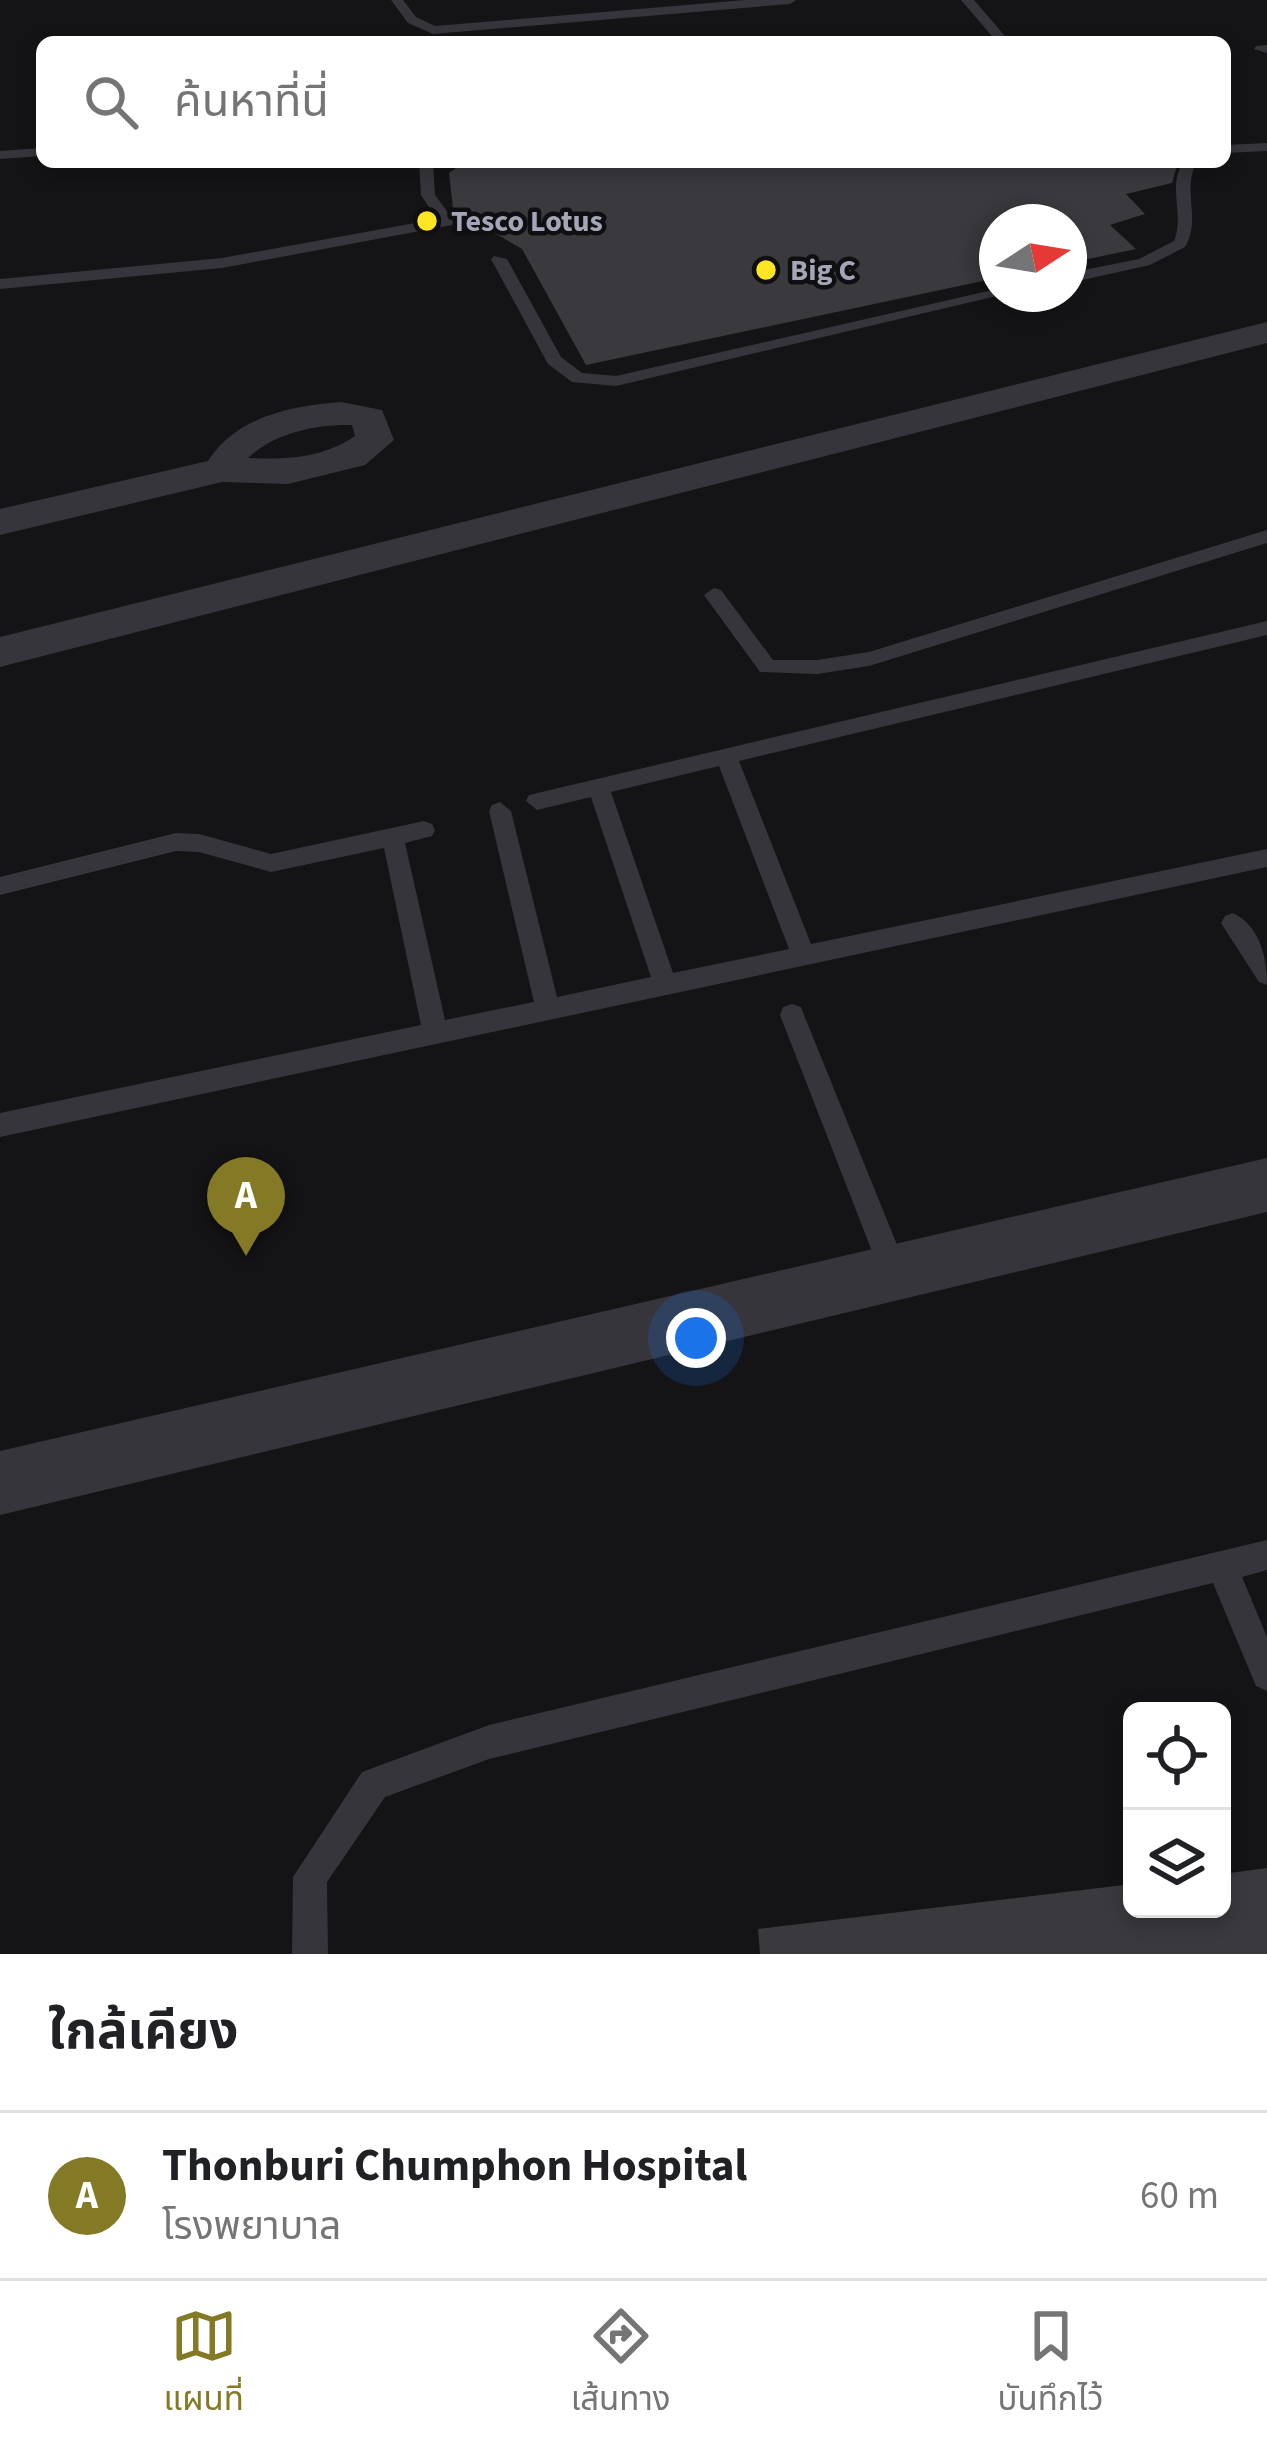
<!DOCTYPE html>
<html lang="th">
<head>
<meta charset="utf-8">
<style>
	body { margin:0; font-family:"Source Sans 3","Noto Sans Thai",sans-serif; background:#f2f2f2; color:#202124 }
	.controls { position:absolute; right:36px; bottom:36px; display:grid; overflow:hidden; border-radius:18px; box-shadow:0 6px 18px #0003 }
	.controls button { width:108px; height:108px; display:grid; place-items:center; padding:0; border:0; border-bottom:3px solid #e0e0e0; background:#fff; color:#202124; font:60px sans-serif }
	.compass { position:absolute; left:979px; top:204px; width:108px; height:108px; border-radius:50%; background:#fff; box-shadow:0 6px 18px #0003; rotate:78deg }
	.you { position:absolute; left:696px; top:1338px; width:42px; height:42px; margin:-30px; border:9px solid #fff; border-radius:50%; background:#1a73e8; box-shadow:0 0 0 18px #1a73e833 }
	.badge { display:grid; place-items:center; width:78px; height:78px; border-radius:50%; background:#847924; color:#fff; font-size:39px; font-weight:700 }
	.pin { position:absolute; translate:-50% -99px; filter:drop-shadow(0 3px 6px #0008) }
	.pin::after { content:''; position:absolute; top:63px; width:42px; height:36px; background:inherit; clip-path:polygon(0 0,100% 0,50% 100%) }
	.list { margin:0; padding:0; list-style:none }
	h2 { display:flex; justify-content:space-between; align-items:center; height:156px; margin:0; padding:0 48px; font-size:51px }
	h2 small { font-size:39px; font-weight:400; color:#757577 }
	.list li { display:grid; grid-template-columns:78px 1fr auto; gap:36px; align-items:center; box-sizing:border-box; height:168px; padding:0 48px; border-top:3px solid #e0e0e0 }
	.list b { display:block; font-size:45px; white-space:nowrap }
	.list p { margin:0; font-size:39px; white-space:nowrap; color:#757577 }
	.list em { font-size:39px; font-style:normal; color:#757577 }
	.icon { flex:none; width:66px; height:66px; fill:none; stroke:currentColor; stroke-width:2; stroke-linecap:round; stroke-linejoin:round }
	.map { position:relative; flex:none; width:1267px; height:1954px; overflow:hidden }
	.search { position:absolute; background:#fff; box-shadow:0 6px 18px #0003; left:36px; right:36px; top:36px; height:132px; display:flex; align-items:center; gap:30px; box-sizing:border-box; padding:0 42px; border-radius:18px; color:#757577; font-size:45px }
	.sheet { height:324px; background:#fff }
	nav { display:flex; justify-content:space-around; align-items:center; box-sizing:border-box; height:168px; border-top:3px solid #e0e0e0; background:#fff; font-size:33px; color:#757577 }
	nav a { display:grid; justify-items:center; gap:6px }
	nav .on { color:#847924 }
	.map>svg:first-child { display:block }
</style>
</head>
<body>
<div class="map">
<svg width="1267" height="1954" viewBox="0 0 1267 1954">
	<rect width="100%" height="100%" fill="#141416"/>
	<g fill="#39393e">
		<path d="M464 162H1086L1090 166 1178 162 1172 183 1126 194 1145 214 1110 225 1136 249 1069 263V222H997V278L586 365 522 249 453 209 449 173Z"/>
		<path d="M1267 1868V1954H760L758 1929 1132 1884V1909H1222V1874Z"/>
	</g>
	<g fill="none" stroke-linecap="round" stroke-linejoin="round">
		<g fill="#35353b" fill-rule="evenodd">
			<path d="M391 0H403L416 17 435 26 745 0H796L790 4 433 34 408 23Z"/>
			<path d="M961 0H974L1010 42H997Z"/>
			<path d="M1267 45V53L1254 49 1256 46Z"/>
			<path d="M1267 143V151L1225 153V145Z"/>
			<path d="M42 148V156L0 159V151Z"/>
			<path d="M419 162H433L435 195 455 222 452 225 222 268 0 289V279L222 258 437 219 421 195Z"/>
			<path d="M1183 162H1197C1181 190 1202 219 1185 247L1150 265 1069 283V273L1139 259 1174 241C1185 215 1167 188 1183 162Z"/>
			<path d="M494 256 507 259 561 357 582 373 616 376 997 289V294H1005L616 386 572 382 548 364 491 259Z"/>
			<path d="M1267 530V543L869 666 817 674 760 672 704 595 714 588 721 590 773 660H817L869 652Z"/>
			<path d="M1267 621V635L739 761 811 944 1267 849V867L0 1137V1113L421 1025 384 848 271 872 199 852 176 851 0 895V877L176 833 199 834 271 854 424 821 432 824 435 830 432 836 405 843 445 1020 534 1002 489 811 492 805 500 802 511 811 557 997 651 977 591 797 537 810 526 801 529 795ZM719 766 789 949 673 973 611 792Z"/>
			<path d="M1233 913C1260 926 1267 958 1267 985L1259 982 1221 923 1225 916Z"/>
			<path d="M792 1004 801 1007 804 1015 908 1272 904 1282 894 1285 884 1282 780 1015 783 1007Z"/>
			<path d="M1267 1540V1570L1242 1577 1267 1637V1691L1256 1686 1213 1583 489 1759 385 1797 327 1882 328 1954H292L293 1877 362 1772 489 1725Z"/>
		</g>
		<g fill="#35353b" fill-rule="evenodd">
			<path d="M1267 322V343L0 667V637Z"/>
			<path d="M341 402 382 410 394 440 365 465 288 484 222 482 0 535V509L208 461C236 416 292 406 341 402ZM352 425 355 436C323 458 285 460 248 458 274 433 316 424 352 425Z"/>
			<path d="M1267 1158V1212L0 1515V1451Z"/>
		</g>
	</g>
	<g fill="#ffe523" stroke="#0f0f11" stroke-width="4.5">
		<circle cx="427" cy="221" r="12"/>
		<circle cx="766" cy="270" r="12"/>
	</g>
	<g text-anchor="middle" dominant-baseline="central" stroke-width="9" stroke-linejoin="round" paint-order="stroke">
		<g font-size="30" font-weight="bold" fill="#a4a6b8" stroke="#0f0f11" text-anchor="start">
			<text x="451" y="221">Tesco Lotus</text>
			<text x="790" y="270">Big C</text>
		</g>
	</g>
</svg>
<div class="controls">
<button><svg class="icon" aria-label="locate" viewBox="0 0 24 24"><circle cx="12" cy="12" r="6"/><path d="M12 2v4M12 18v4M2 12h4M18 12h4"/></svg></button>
<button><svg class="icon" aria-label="layers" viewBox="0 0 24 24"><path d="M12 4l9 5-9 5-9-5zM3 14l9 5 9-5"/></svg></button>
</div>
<svg class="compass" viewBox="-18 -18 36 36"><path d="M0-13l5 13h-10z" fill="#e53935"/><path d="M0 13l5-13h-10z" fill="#757577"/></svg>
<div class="you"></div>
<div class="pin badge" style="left:246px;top:1256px">A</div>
<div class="search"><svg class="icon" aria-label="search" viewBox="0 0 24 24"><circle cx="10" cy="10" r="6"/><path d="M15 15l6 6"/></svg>ค้นหาที่นี่</div>
</div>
<section class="sheet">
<h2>ใกล้เคียง<small></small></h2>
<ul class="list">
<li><span class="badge">A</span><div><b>Thonburi Chumphon Hospital</b><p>โรงพยาบาล</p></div><em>60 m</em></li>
</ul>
</section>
<nav>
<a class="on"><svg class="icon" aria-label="map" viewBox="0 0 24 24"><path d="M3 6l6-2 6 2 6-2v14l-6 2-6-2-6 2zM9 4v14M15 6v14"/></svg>แผนที่</a>
<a><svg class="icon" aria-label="directions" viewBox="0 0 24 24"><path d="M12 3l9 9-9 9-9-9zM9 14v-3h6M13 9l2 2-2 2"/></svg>เส้นทาง</a>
<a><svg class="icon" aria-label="saved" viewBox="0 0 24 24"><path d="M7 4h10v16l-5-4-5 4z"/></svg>บันทึกไว้</a>
</nav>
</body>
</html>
